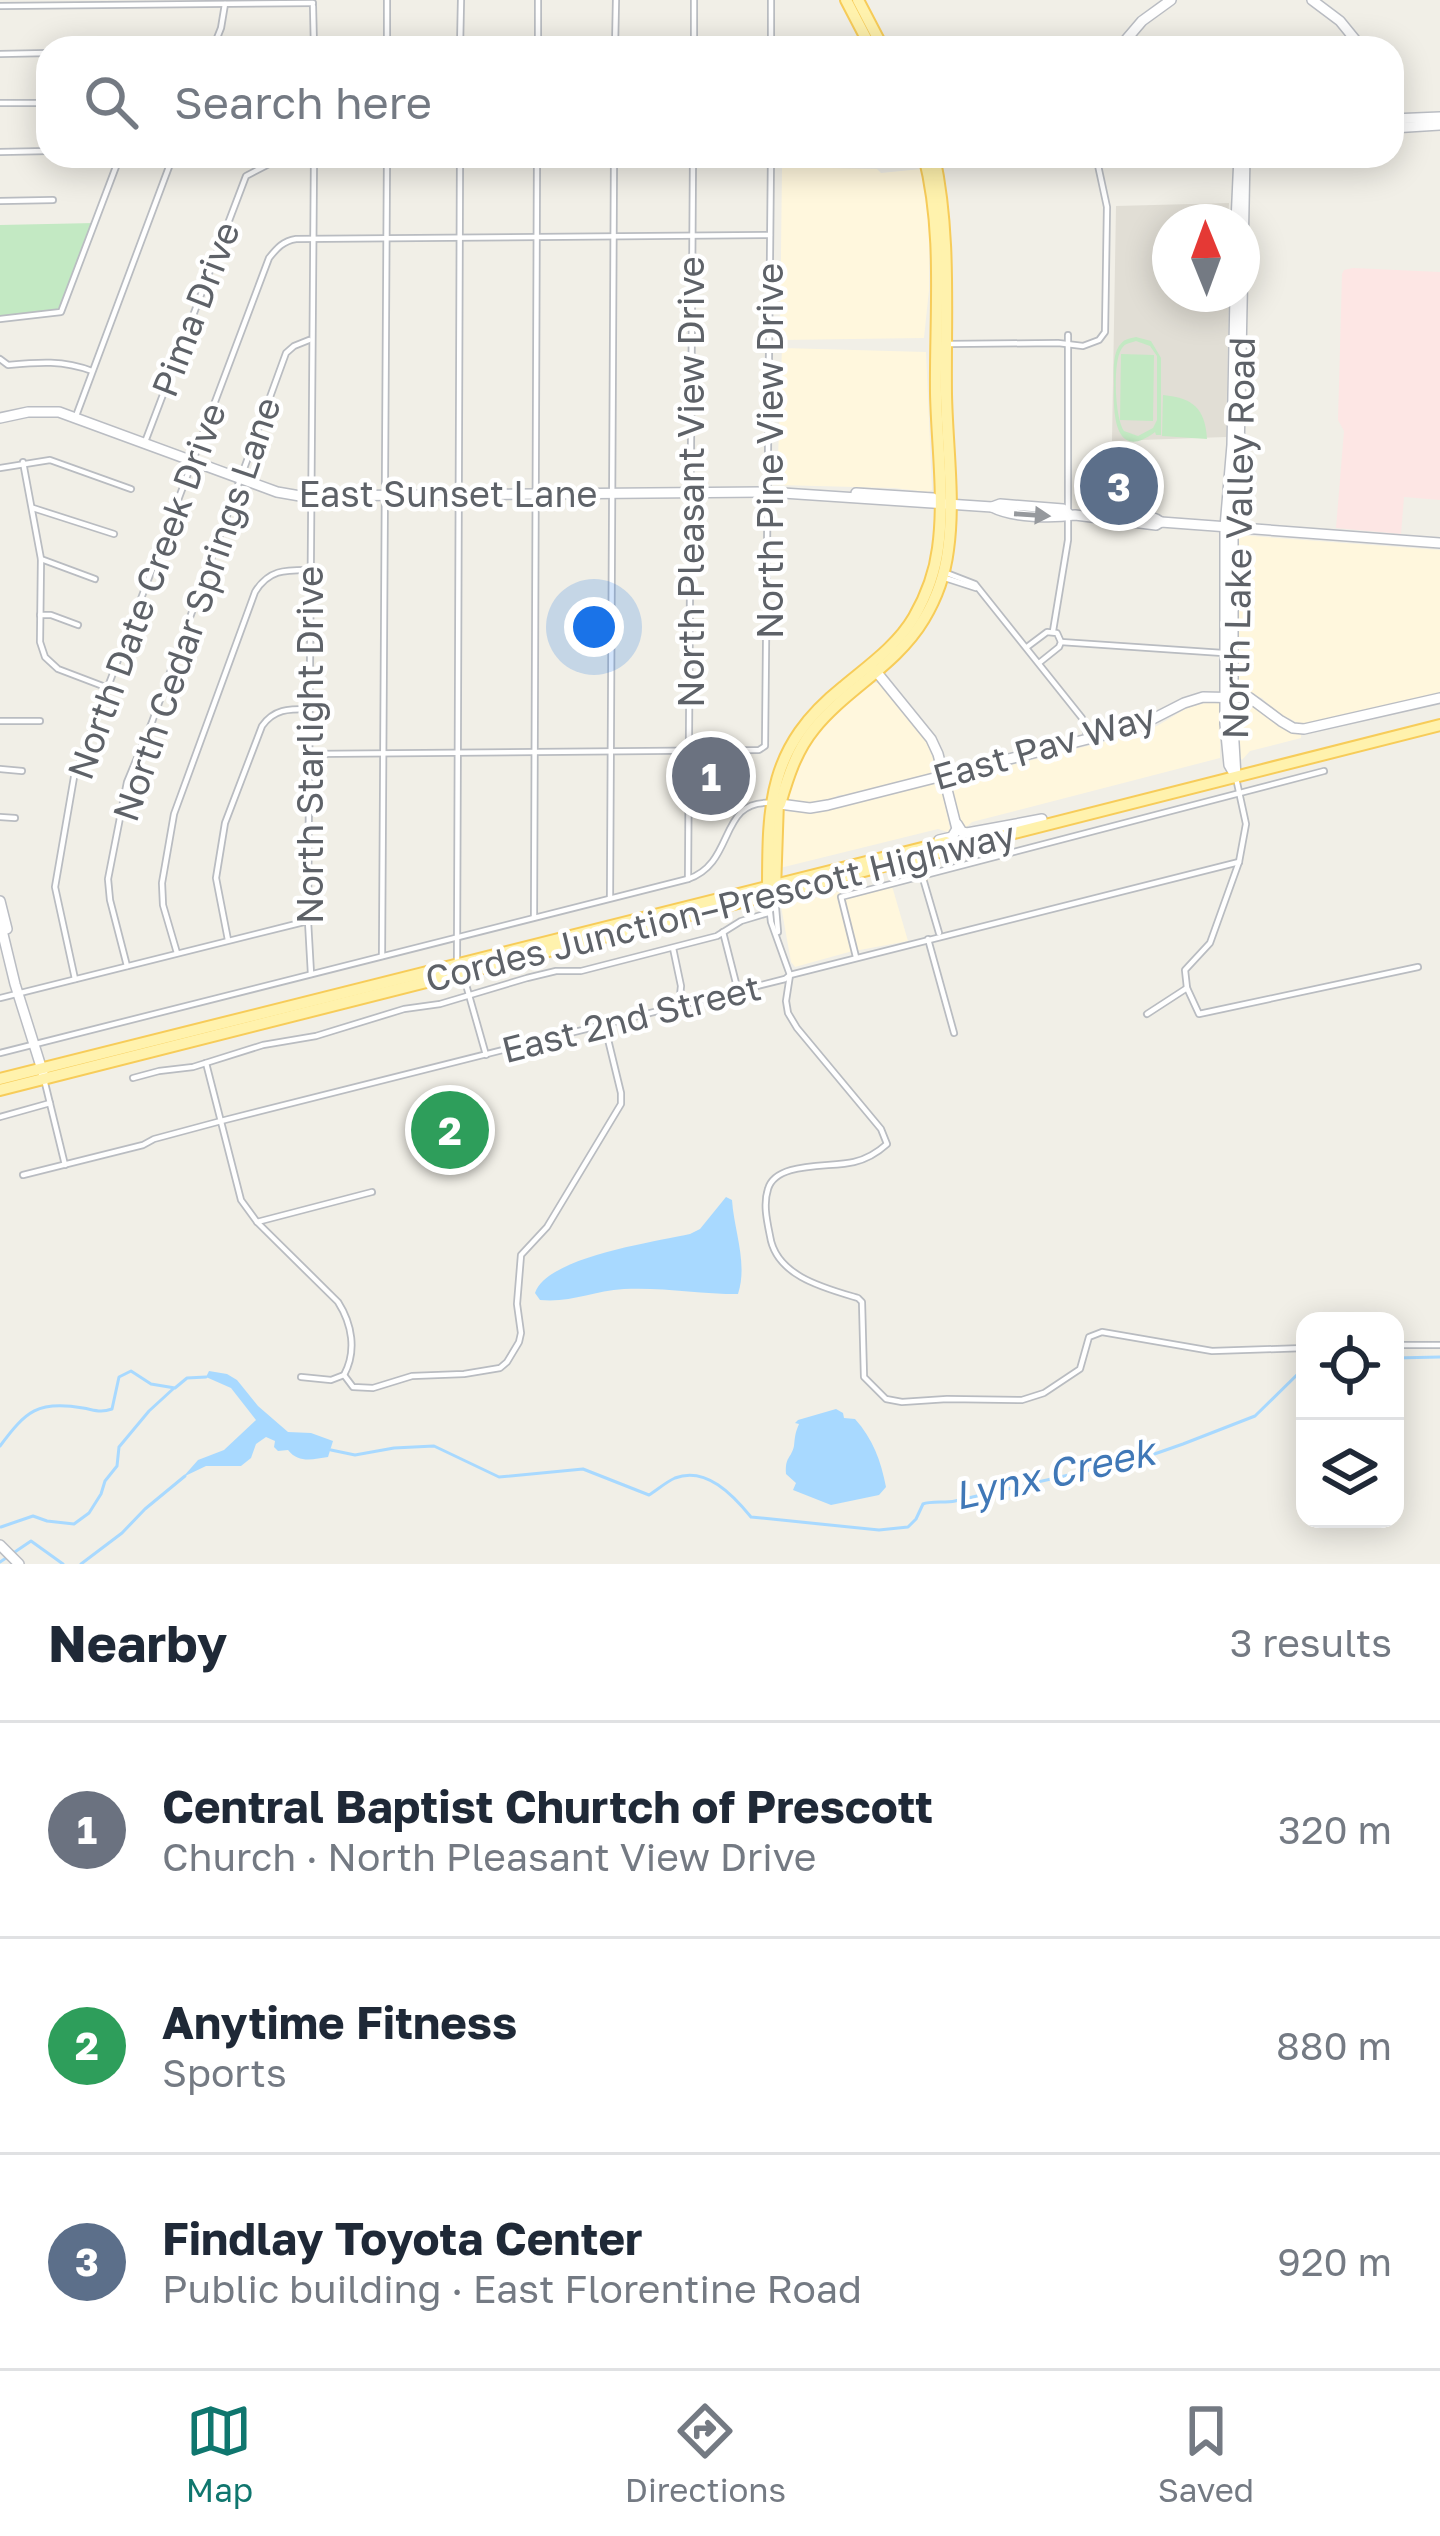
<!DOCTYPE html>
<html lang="en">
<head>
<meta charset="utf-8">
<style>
	body { margin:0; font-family:"Golos Text",sans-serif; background:#f6f6f7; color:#1f2937 }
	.controls { position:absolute; right:36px; bottom:36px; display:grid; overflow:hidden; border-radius:24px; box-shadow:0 6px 30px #0003 }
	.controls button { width:108px; height:108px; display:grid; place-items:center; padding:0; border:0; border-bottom:3px solid #e0e1e3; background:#fff; color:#1f2937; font:60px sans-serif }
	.compass { position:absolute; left:1152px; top:204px; width:108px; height:108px; border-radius:50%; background:#fff; box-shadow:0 6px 30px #0003; rotate:359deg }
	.you { position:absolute; left:594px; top:627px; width:42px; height:42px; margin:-30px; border:9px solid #fff; border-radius:50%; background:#1a73e8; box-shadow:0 0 0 18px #1a73e833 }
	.badge { display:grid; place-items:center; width:78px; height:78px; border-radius:50%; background:#0f766e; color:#fff; font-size:39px; font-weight:700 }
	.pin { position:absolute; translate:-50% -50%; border:6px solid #fff; box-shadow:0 3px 12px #0006 }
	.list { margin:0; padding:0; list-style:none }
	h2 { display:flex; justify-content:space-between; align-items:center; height:156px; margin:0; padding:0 48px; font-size:51px }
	h2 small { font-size:39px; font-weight:400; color:#747a83 }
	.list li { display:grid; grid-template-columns:78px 1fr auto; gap:36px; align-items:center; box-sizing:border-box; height:216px; padding:0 48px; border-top:3px solid #e0e1e3 }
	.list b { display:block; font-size:45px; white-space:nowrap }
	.list p { margin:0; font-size:39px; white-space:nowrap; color:#747a83 }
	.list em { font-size:39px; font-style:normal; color:#747a83 }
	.icon { flex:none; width:66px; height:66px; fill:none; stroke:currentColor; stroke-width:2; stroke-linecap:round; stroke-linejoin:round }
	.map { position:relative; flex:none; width:1440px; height:1564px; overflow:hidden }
	.search { position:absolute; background:#fff; box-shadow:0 6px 30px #0003; left:36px; right:36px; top:36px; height:132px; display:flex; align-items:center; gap:30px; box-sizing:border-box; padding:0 42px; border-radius:36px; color:#747a83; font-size:45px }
	.sheet { height:804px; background:#fff }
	nav { display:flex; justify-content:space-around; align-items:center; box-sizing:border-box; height:168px; border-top:3px solid #e0e1e3; background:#fff; font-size:33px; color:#747a83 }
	nav a { display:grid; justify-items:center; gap:6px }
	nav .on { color:#0f766e }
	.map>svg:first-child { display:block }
</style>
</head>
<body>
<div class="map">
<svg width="1440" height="1564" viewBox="0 0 1440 1564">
	<rect width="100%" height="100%" fill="#f1efe7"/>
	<g fill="#fff7dd">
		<path d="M782 167 877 169 881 173 921 169 929 224V290L924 338 780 340Z"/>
		<path d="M782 348 926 352 932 490 928 492 894 488 777 485Z"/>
		<path d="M1238 535 1440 550V695L1312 725 1299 724 1289 718 1280 717 1262 698 1238 690 1235 651Z"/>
		<path d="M873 683H879L926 741 937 769 935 773 851 795H839L825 802H790L787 797 794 773 798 771 800 759 808 745 829 719Z"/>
		<path d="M1209 702 1220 703V758L972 822 964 829 961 824 950 783 953 780 1131 735 1157 726 1187 708Z"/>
		<path d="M1239 702 1257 706 1287 730 1301 733V738L1250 751 1242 760 1238 755Z"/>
		<path d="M936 783 941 785 951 833 938 829 780 868 784 811 817 813Z"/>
		<path d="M892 886 908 941 849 952 795 967 791 962 781 906 846 890 849 898Z"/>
	</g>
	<path fill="#e1ded5" d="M1229 203 1228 222H1170V294H1229L1226 437 1112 441 1116 206Z"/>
	<path fill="#fde6e4" d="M1353 268 1440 272V500L1404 497 1401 534 1336 528 1344 431 1338 420 1342 274 1344 270Z"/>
	<g fill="#c3e9c3" fill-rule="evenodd">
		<path d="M95 223 61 312 0 320V225Z"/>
		<path d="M1136 337 1151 341 1161 358V435H1156L1155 432C1114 463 1113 412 1114 385 1114 373 1112 357 1119 346 1124 339 1127 339 1136 337ZM1136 341 1150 346 1157 356V420L1153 428 1138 436 1124 431C1115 418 1113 367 1120 352 1124 343 1127 344 1136 341Z"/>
		<path d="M1121 354 1154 355 1153 421 1120 420Z"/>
		<path d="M1163 395C1193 398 1205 408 1207 439L1162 436Z"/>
	</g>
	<g fill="#a8d9ff">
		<path d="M726 1197 732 1200C734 1231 748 1263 738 1294 700 1294 662 1287 624 1289 592 1291 571 1303 540 1300L535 1293C547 1257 654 1242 690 1234L700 1229Z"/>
		<path d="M209 1371 227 1374 237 1380 258 1406 288 1432 311 1433 333 1441 328 1457C314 1459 299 1464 288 1450L278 1451 274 1447 275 1441 266 1437 256 1444 251 1458 241 1466H206L183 1477 198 1460 224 1450 256 1420 231 1388 206 1377Z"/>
		<path d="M836 1409 843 1413 844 1418 855 1419C873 1439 881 1461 886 1487L879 1495 831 1505 793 1490 796 1483 786 1474C785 1456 791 1459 794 1446 795 1437 795 1433 799 1424L795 1423 798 1420Z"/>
	</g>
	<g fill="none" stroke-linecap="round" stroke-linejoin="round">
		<g stroke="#a8d9ff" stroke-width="3">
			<path d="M1395 1358 1440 1357"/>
			<path d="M0 1446C26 1411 38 1400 83 1408 95 1410 100 1413 112 1409L119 1377 131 1371 151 1384 175 1388 187 1378 206 1377"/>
			<path d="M331 1450 355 1455 394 1448 434 1446 499 1477 583 1469 649 1495C657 1490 666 1482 675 1478 706 1466 733 1495 751 1517L879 1530 908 1527 916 1519 923 1504C930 1501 946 1503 955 1501L1143 1458 1183 1444 1255 1416 1305 1367"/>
			<path d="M1 1527 33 1516 47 1521 74 1524 89 1513 101 1494 105 1481 117 1466 119 1447 149 1411 173 1389"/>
			<path d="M0 1562 31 1541 63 1564"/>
			<path d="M81 1564 122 1533 145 1509 185 1476"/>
		</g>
		<g stroke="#b9bcc1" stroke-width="8">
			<g id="street">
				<path d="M0 6 313 3"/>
				<path d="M313 6 314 48"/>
				<path d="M213 48 221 28 225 4"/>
				<path d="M387 48V0"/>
				<path d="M460 48 461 0"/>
				<path d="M538 48V0"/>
				<path d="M615 48 616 0"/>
				<path d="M694 48V0"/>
				<path d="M771 48V0"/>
				<path d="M0 54 48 53"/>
				<path d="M0 103H48"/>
				<path d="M0 152 48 151"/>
				<path d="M0 201 53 200"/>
				<path d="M0 319 61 312 120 156"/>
				<path d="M948 344 1058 343 1083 346 1099 340 1105 332 1107 207 1096 156"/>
				<path d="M0 359 8 365C39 362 63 360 92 371"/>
				<path d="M76 416 173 156"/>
				<path d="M145 442 246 176 269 164H312"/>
				<path d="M23 462 41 559 40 642 45 657 58 669 108 688"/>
				<path d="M0 468 50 460 131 489"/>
				<path d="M33 508 114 534"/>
				<path d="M41 559 95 579"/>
				<path d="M944 572 975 584 1082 718 1088 739"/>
				<path d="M942 577 976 588"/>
				<path d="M40 615H51L78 625"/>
				<path d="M1053 631 1068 540V335"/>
				<path d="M1061 642 1223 653"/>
				<path d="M1027 647 1047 632 1057 633 1061 642 1059 647 1039 663"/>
				<path d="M0 721H40"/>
				<path d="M310 754 759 750 765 746 771 156"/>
				<path d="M0 769 22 771"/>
				<path d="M1236 778 1246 824 1239 862 1210 943 1185 970 1187 988 1199 1014 1418 967"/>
				<path d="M0 817 15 818"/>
				<path d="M922 875 939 933"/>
				<path d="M688 879 693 156"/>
				<path d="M768 895 771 922 790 975 786 1001 788 1013 797 1028 881 1129 887 1144C877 1153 867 1159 854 1162 830 1168 776 1161 768 1189 763 1204 767 1221 770 1236 776 1276 824 1288 858 1298L862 1302 864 1377 886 1399 902 1402 947 1399 1022 1400 1044 1393 1080 1369 1089 1337 1102 1332 1212 1351 1305 1348"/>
				<path d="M775 896 778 932"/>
				<path d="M610 898 614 156"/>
				<path d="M534 917 537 156"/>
				<path d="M723 932 738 991"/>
				<path d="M928 939 954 1033"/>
				<path d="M228 940 216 878 225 823 262 726C274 709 288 709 309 709"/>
				<path d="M673 948 681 986 679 1006"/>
				<path d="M177 953 163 905 162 883 174 814 255 592C269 569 286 570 310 570"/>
				<path d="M382 956 387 156"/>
				<path d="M856 957 841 897 1324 771"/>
				<path d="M457 960 460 156"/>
				<path d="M127 966 110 900 108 879 127 782 152 722 286 353 294 346 309 340"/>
				<path d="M311 974 308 921 314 156"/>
				<path d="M463 974 486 1055"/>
				<path d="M75 979 55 887 74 777 269 258C277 248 283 241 296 239L770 235"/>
				<path d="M0 998 308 921"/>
				<path d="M1147 1014 1187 988"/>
				<path d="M0 1053 688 879C736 863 718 799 771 803"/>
				<path d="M206 1063 241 1200 257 1222 338 1302C352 1324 357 1351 344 1375L331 1380 301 1377"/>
				<path d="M133 1078 159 1071 193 1067 263 1045 316 1036 404 1009 440 1004 527 978 556 971H581L717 936 741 921 768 913"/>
				<path d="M45 1083 65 1165"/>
				<path d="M0 1117 50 1103"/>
				<path d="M23 1175 143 1145 154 1139 221 1121 785 979 790 975 1239 862"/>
				<path d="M257 1222 372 1192"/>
				<path d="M1395 1345H1440"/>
				<path d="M344 1375 353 1387 373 1388 412 1376 464 1374 500 1368 507 1362 519 1342 521 1333 517 1304 521 1255 547 1227 621 1104V1093L605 1027"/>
			</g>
		</g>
		<g stroke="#babdc3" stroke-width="12">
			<g id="secondary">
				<path d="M1312 0 1340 21 1362 48"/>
				<path d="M1119 48 1142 21 1171 0"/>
				<path d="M1392 119 1440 117"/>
				<path d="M1392 128 1440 125"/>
				<path d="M931 160H944L960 156"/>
				<path d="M1236 222 1239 156"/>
				<path d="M1235 294 1232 445 1225 527V724L1229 765 1236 777"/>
				<path d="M0 418 28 412H59L277 492 300 496 768 492 992 507"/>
				<path d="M856 493 933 498 939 503"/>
				<path d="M1069 514 1063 509 1000 504 992 507C1013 518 1052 518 1075 515L1156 525 1161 522 1440 543"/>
				<path d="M1109 517C1123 512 1149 513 1161 522"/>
				<path d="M875 670 931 739 938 754 957 829 952 837 939 840"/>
				<path d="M1236 777 1233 726V528L1239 455 1245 156"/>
				<path d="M780 804 810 808 828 805 1139 726 1184 703 1203 697 1250 698 1281 721 1293 728 1304 729 1440 698"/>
				<path d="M957 824 962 832 967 833 1042 819"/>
				<path d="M0 901 7 929"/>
				<path d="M0 922 15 984 43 1073"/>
				<path d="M0 1545 19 1564"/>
			</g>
		</g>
		<g stroke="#f7cc59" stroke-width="14">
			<g id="primary">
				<path d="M846 0 871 48"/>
				<path d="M858 0 883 48"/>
				<path d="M780 804C788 777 796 751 814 729 847 688 896 666 924 619 936 599 945 574 948 550 955 499 947 446 946 394 945 314 951 234 934 156"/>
				<path d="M906 863 915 862 922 875"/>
				<path d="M775 890 778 801"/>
				<path d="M768 892C768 803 768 747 843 687 868 666 897 646 914 617 926 596 935 572 938 548 945 498 937 444 936 393 935 314 944 233 924 156"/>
				<path d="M0 1079 946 842"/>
				<path d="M0 1090 1440 725"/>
			</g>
		</g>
		<use href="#street" stroke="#fff" stroke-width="4.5"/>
		<use href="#secondary" stroke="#fff" stroke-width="9"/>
		<use href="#primary" stroke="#fff2ad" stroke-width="10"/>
	</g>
	<defs><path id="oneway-solid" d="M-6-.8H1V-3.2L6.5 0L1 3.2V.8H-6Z" transform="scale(3)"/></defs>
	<use fill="#96999d" href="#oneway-solid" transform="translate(1032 515) rotate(4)"/>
	<g text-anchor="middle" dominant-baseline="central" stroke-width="9" stroke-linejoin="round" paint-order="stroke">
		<g font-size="36" fill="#5e6268" stroke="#fff">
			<text transform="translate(195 309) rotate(-69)">Pima Drive</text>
			<text transform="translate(769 451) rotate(-90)">North Pine View Drive</text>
			<text transform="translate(690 482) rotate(-90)">North Pleasant View Drive</text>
			<text x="448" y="493">East Sunset Lane</text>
			<text transform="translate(1238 538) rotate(-89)">North Lake Valley Road</text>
			<text transform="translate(146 591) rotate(-70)">North Date Creek Drive</text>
			<text transform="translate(196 609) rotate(-71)">North Cedar Springs Lane</text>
			<text transform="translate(309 745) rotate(-90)">North Starlight Drive</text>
			<text transform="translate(1044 746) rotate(-16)">East Pav Way</text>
			<text transform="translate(720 906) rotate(-14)">Cordes Junction–Prescott Highway</text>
			<text transform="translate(631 1018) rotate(-14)">East 2nd Street</text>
		</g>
		<g font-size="39" font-style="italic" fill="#4078b7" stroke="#fff">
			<text transform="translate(1054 1473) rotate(-13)">Lynx Creek</text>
		</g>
	</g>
</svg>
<div class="controls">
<button><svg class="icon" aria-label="locate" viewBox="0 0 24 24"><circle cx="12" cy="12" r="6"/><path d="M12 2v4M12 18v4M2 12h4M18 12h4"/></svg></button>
<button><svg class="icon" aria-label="layers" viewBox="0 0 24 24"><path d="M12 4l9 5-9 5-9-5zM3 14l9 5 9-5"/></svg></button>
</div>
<svg class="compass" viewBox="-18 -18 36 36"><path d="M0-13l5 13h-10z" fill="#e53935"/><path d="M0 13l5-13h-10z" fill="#747a83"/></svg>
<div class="you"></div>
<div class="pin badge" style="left:711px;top:776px;background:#6b7280">1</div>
<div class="pin badge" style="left:450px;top:1130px;background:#2e9e5b">2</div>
<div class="pin badge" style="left:1119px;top:486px;background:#5c6f8a">3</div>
<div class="search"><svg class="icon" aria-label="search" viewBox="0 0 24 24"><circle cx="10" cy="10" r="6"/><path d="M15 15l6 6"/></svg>Search here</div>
</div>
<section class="sheet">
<h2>Nearby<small>3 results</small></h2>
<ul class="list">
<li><span class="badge" style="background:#6b7280">1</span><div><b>Central Baptist Churtch of Prescott</b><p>Church · North Pleasant View Drive</p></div><em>320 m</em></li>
<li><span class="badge" style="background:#2e9e5b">2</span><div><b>Anytime Fitness</b><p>Sports</p></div><em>880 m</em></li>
<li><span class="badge" style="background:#5c6f8a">3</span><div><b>Findlay Toyota Center</b><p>Public building · East Florentine Road</p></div><em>920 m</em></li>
</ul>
</section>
<nav>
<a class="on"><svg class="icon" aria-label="map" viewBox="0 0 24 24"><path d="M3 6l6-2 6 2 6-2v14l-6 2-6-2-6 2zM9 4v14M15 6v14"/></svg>Map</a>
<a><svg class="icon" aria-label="directions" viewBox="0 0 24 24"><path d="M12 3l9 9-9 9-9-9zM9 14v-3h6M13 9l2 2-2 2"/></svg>Directions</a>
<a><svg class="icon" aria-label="saved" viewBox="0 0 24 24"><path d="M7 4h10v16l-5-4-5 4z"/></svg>Saved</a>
</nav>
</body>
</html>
